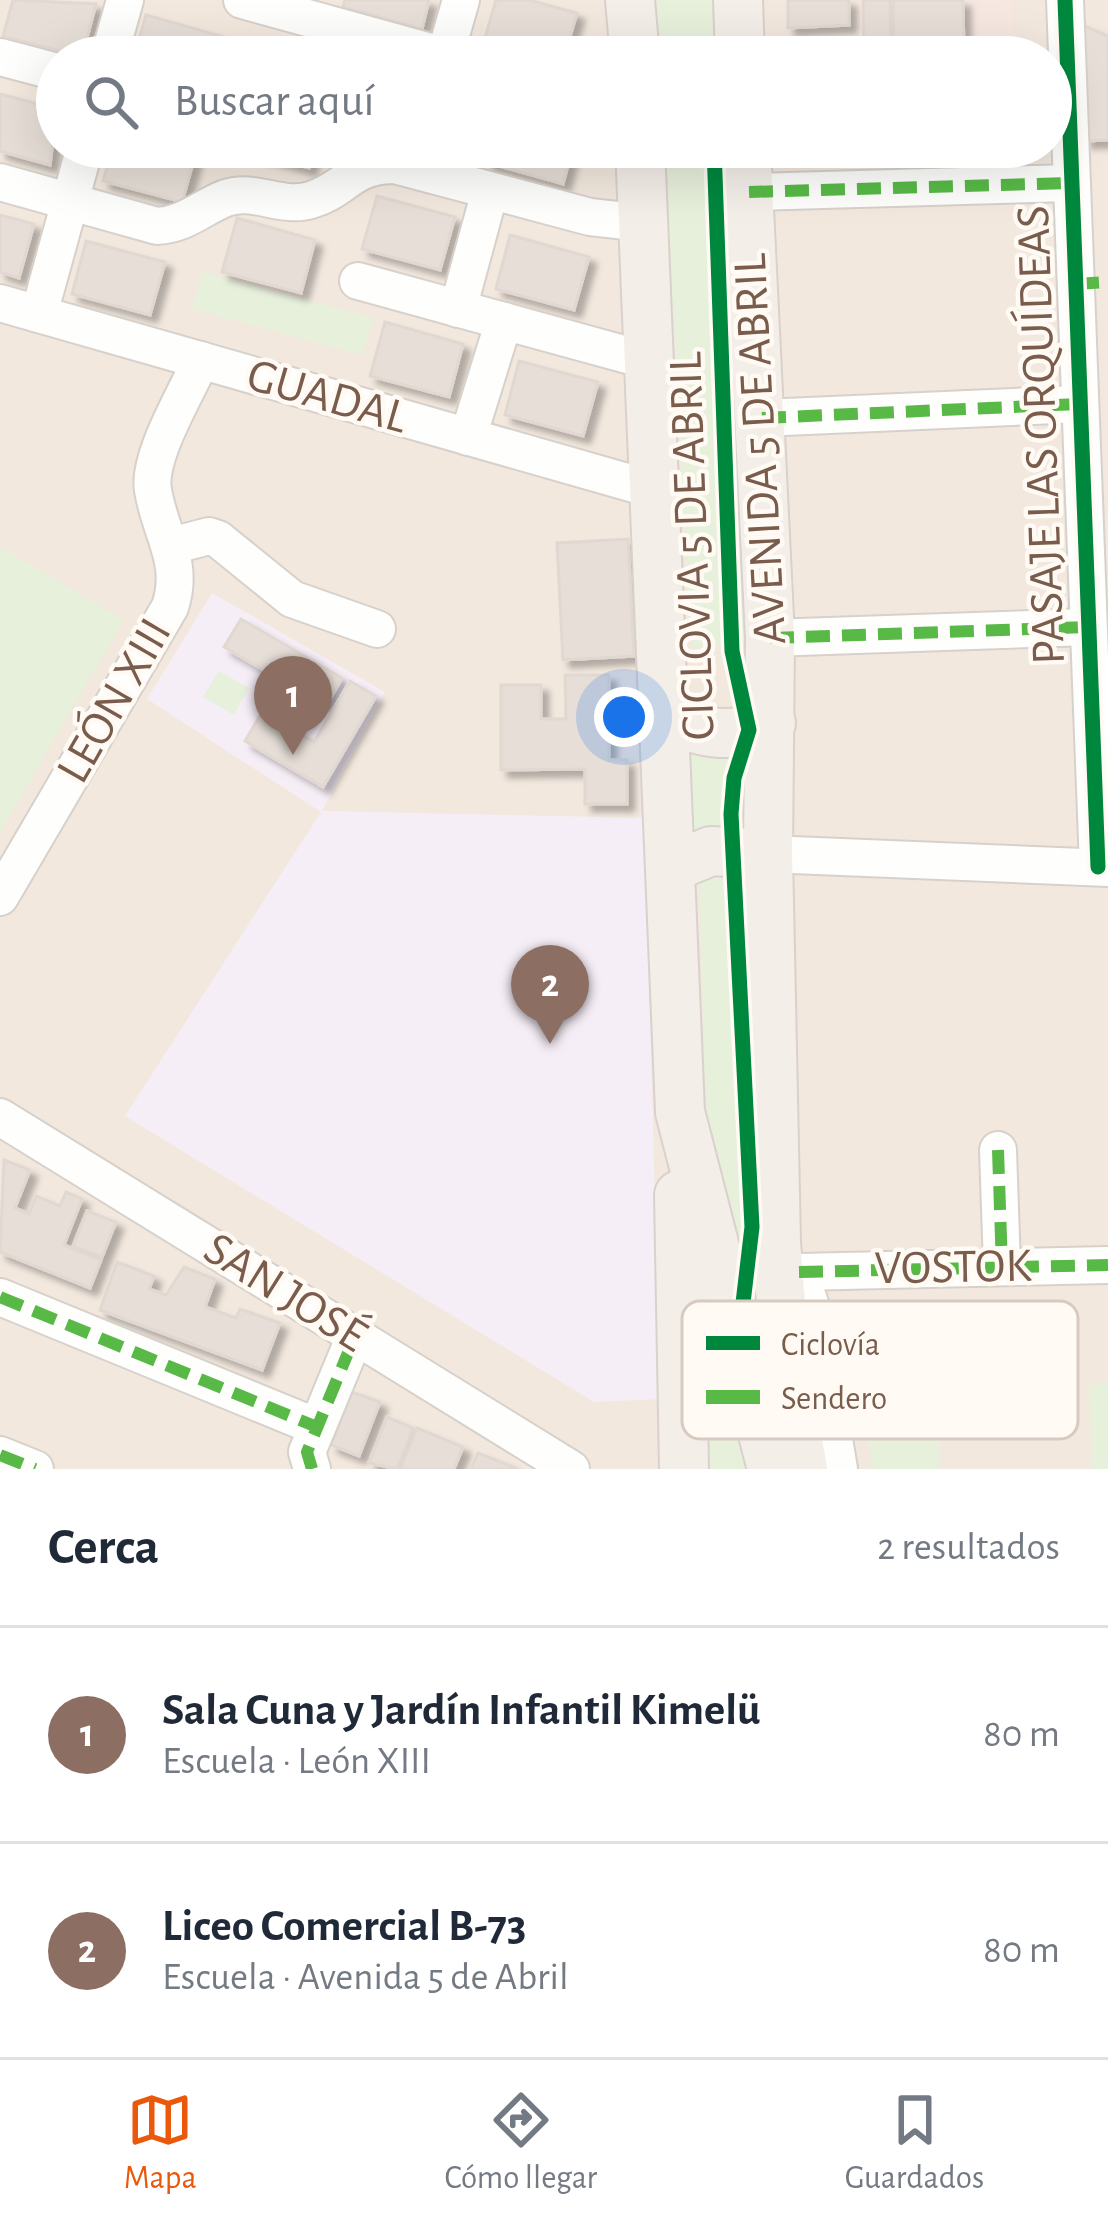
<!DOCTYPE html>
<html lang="es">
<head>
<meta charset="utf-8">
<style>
	body { margin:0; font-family:"Alegreya Sans",sans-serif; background:#f6f6f7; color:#1f2937 }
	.you { position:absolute; left:624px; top:717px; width:42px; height:42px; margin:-30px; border:9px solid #fff; border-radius:50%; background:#1a73e8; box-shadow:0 0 0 18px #1a73e833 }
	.badge { display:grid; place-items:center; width:78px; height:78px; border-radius:50%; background:#ea580c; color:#fff; font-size:39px; font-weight:700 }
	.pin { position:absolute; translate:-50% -99px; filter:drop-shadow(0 3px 6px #0008) }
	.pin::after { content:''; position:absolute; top:63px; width:42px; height:36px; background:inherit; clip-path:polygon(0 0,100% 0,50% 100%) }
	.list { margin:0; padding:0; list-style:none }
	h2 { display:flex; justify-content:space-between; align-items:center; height:156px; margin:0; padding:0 48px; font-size:51px }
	h2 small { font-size:39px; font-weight:400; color:#747a83 }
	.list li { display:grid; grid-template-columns:78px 1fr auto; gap:36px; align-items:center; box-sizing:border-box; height:216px; padding:0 48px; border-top:3px solid #e0e1e3 }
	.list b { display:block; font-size:45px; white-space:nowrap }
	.list p { margin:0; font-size:39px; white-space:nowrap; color:#747a83 }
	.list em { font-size:39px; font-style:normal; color:#747a83 }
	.icon { flex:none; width:66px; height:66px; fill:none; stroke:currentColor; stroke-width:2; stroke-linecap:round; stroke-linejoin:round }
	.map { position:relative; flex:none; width:1108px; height:1469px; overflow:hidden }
	.search { position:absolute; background:#fff; box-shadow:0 12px 48px #0002; left:36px; right:36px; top:36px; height:132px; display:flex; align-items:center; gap:30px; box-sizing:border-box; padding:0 42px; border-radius:66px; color:#747a83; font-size:45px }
	.sheet { height:588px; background:#fff }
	nav { display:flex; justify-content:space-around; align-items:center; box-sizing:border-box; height:168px; border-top:3px solid #e0e1e3; background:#fff; font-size:33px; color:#747a83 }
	nav a { display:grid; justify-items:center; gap:6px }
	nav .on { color:#ea580c }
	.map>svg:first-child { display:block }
</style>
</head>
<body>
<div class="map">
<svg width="1108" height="1469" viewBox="0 0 1108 1469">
	<defs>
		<filter id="shadow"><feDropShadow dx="7" dy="7" stdDeviation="3" flood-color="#0004"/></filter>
	</defs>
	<rect width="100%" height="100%" fill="#f9f5f0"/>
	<path fill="#f2e8de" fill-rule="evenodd" d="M0 0H1108V1469H0ZM57 57H1051V147H57Z"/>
	<path fill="#f6e8e1" d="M858 0H1011L1013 57H859Z"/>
	<path fill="#f6eef6" d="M212 593 385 692 322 811 645 818 660 1399 594 1402 125 1116 321 812 147 699Z"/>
	<g fill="#e7f0db">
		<path d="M653 0H721L723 47 707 57H675L655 26Z"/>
		<path d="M664 147H732L758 643 691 648Z"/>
		<path d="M202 272 373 318 362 355 192 309Z"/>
		<path d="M0 547 124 620 0 832Z"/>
		<path d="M219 671 249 688 234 715 203 697Z"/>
		<path d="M681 745H752L753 837 692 838Z"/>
		<path d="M751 865 763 1338 706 1131 699 866Z"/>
		<path d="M700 1274 752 1469H700Z"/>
		<path d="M1108 1383V1469H1092L1089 1384Z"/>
		<path d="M940 1387 939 1469H873L859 1392Z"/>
	</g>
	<g fill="#e6ded7" stroke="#e2d8d2" stroke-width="3" filter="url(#shadow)">
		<path d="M13 0 96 4 82 57 3 36Z"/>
		<path d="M345 0H429L422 29 343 7Z"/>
		<path d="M496 0H529L577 13 564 57H527L483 45Z"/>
		<path d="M788 0H849V25L788 28Z"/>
		<path d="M863 0H890L891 57 864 55Z"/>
		<path d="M893 0H963L964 57H894Z"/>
		<path d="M146 15 224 37 219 57H134Z"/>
		<path d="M1080 24 1108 36V140L1085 141Z"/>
		<path d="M0 94 57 109 50 165 0 151Z"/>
		<path d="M113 147 197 149 182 202 103 181Z"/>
		<path d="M231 147H315L309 168Z"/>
		<path d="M489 147H573L563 184 485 162Z"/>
		<path d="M377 196 455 217 440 270 362 249Z"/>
		<path d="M0 215 34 224 19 278 0 272Z"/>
		<path d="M237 218 315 240 301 293 222 272Z"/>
		<path d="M510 235 589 257 574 310 496 289Z"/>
		<path d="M86 241 165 262 150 315 72 294Z"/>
		<path d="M385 322 463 344 449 397 370 376Z"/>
		<path d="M519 361 598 382 583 436 505 415Z"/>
		<path d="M628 539 634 656 563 660 557 543Z"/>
		<path d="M241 619 342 678 326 706 224 647Z"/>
		<path d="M565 675H609V760H627V804H585V769L501 770V685H541V719H566Z"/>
		<path d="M350 681 376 696 323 787 245 741 262 712 314 742Z"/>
		<path d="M4 1160 30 1170 15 1208 29 1214 36 1196 60 1206 66 1192 82 1199 64 1245 101 1260 90 1288 0 1252Z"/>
		<path d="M87 1211 116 1222 102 1257 73 1246Z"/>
		<path d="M117 1262 154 1276 149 1289 166 1295 184 1267 215 1279 205 1307 236 1318 240 1309 280 1323 262 1370 100 1310Z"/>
		<path d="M352 1392 380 1402 359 1456 331 1445Z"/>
		<path d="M387 1417 413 1428 397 1469 369 1463Z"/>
		<path d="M417 1428 463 1447 454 1469H400Z"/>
		<path d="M478 1453 516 1468V1469H471Z"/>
	</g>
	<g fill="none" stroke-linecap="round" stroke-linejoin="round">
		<g stroke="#d7d1cb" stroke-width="40">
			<g id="minor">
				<path d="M242 0 449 57"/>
				<path d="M1065 0 1098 867"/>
				<path d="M445 56 461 0"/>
				<path d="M0 57 57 72"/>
				<path d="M109 57 125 0"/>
				<path d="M0 182 157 226C187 224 200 208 226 198 254 188 282 209 311 200 347 189 350 165 395 165L590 217 644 223"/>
				<path d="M749 192 1072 183"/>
				<path d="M358 281 649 361"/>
				<path d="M0 303 655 490"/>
				<path d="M458 309 490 191"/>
				<path d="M39 314 85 147"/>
				<path d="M762 418 1080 404"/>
				<path d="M468 437 504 321"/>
				<path d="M171 546 209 536 218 539 292 599 377 629"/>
				<path d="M770 638 1088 627"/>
				<path d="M768 854 1108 868"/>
				<path d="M0 897 170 607C185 562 160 534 153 490 147 457 187 392 201 360"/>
				<path d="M0 1117 571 1469"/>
				<path d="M998 1150 1002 1267"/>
				<path d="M0 1297 317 1427"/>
				<path d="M0 1455 35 1469"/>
				<path d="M312 1469 307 1452 355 1336"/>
				<path d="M839 1469 813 1312 799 1272 1108 1265"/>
			</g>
		</g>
		<g stroke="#dad1cc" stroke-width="52">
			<g id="major">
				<path d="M630 0 635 57"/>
				<path d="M738 0 740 57"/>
				<path d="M640 147 680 1112 772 1469"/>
				<path d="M746 147 770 638 768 854 776 1243 788 1385 803 1469"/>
				<path d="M663 712C696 736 734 739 771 723"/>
				<path d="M670 868 711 851 768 854"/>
				<path d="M679 1195 684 1469"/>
			</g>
		</g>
		<use href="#minor" stroke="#fefefd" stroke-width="36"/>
		<use href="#major" stroke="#f3eee8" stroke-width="48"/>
		<g stroke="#58b947" stroke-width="12" stroke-dasharray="24 12" stroke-linecap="butt">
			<path d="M749 192 1072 183"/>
			<path d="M1075 284 1108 282"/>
			<path d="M762 418 1080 404"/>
			<path d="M770 638 1088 627"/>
			<path d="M998 1150 1002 1267"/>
			<path d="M799 1272 1108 1265"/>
			<path d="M0 1297 317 1427"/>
			<path d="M0 1455 35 1469"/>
			<path d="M312 1469 307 1452 355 1336"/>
		</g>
		<g stroke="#fffaf3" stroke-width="22">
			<g id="cycleway">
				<path d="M1065 0 1098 867"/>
				<path d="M714 147 732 651 749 730 734 778 731 814 752 1227 738 1345"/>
			</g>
		</g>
		<use href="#cycleway" stroke="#00873e" stroke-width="15"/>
	</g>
	<g text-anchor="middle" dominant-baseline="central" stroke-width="9" stroke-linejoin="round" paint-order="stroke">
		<g font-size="48" fill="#7a5c4d" stroke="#fffaf3">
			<text transform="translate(327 397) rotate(16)">GUADAL</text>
			<text transform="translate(1042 435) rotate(-92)">PASAJE LAS ORQUÍDEAS</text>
			<text transform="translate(761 449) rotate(-93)">AVENIDA 5 DE ABRIL</text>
			<text transform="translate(693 546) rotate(-92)">CICLOVIA 5 DE ABRIL</text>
			<text transform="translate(115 701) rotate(-60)">LEÓN XIII</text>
			<text transform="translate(953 1268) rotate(-1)">VOSTOK</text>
			<text transform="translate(285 1293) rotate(32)">SAN JOSÉ</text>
		</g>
	</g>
	<rect x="682" y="1301" width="396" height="138" rx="18" fill="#fffaf3" stroke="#d7cbc1" stroke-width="3"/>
	<rect x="706" y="1336" width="54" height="14" fill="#00873e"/>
	<rect x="706" y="1390" width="54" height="14" fill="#58b947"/>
	<g font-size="33" fill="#7a5c4d">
		<text x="781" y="1355">Ciclovía</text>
		<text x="781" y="1409">Sendero</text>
	</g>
</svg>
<div class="you"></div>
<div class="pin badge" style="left:293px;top:755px;background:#8d6e63">1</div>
<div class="pin badge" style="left:550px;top:1044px;background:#8d6e63">2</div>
<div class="search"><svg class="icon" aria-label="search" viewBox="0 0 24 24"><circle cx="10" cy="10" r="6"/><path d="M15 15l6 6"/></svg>Buscar aquí</div>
</div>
<section class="sheet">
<h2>Cerca<small>2 resultados</small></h2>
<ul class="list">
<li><span class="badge" style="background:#8d6e63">1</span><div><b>Sala Cuna y Jardín Infantil Kimelü</b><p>Escuela · León XIII</p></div><em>80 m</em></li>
<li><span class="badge" style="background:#8d6e63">2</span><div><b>Liceo Comercial B-73</b><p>Escuela · Avenida 5 de Abril</p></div><em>80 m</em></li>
</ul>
</section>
<nav>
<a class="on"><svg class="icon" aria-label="map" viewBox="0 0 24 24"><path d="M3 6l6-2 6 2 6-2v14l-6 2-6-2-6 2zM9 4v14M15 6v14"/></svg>Mapa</a>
<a><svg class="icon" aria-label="directions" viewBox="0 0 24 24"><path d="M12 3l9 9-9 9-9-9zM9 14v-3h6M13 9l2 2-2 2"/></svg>Cómo llegar</a>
<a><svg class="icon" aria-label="saved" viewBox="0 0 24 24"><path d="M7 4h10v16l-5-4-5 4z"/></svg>Guardados</a>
</nav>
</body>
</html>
